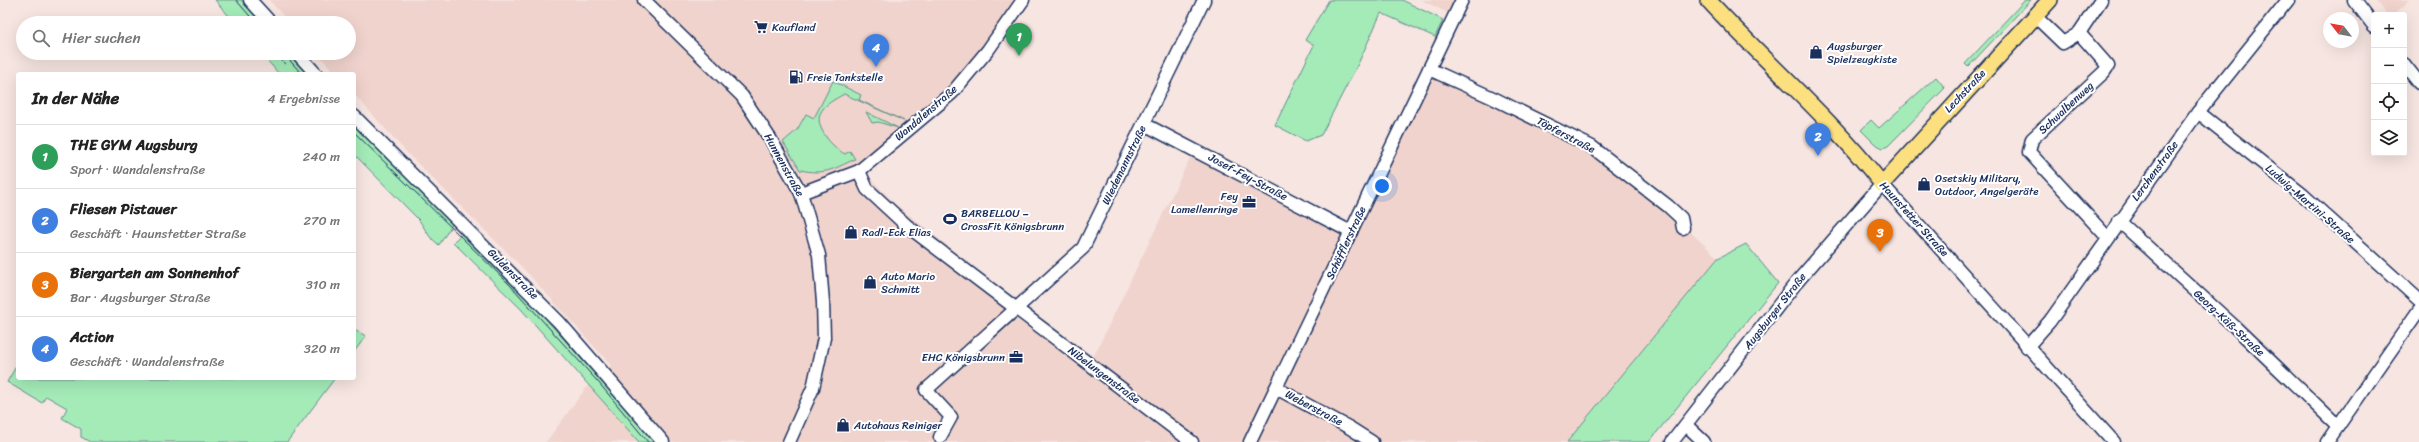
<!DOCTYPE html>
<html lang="de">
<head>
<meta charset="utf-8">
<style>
	body { margin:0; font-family:Sriracha,sans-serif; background:#f2f2f2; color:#222 }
	.controls { position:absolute; right:12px; top:12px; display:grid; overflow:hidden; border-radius:4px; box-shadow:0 4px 16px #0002 }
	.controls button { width:36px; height:36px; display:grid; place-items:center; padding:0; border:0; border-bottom:1px solid #e0e0e0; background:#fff; color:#222; font:20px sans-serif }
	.compass { position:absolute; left:2323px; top:12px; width:36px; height:36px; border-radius:50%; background:#fff; box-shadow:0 4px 16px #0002; rotate:301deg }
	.you { position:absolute; left:1382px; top:186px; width:14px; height:14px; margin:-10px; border:3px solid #fff; border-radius:50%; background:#1a73e8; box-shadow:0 0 0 6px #1a73e833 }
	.badge { display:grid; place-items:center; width:26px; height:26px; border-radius:50%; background:#0f766e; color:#fff; font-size:13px; font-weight:700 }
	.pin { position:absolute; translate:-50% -33px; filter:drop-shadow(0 1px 2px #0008) }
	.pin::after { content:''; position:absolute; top:21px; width:14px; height:12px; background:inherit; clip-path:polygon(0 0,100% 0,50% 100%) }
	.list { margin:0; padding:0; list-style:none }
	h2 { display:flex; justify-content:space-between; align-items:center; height:52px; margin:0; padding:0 16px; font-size:17px }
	h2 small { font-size:13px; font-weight:400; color:#767676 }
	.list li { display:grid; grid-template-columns:26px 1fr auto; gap:12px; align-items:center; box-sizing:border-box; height:64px; padding:0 16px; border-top:1px solid #e0e0e0 }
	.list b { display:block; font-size:15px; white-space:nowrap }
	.list p { margin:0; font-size:13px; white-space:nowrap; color:#767676 }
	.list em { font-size:13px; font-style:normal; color:#767676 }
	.icon { flex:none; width:22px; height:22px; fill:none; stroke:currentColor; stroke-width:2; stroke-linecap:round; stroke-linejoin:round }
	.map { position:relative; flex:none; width:2419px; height:442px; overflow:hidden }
	.search { position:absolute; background:#fff; box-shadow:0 4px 16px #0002; left:16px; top:16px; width:340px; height:44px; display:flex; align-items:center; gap:10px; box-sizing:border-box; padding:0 14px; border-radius:22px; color:#767676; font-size:15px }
	.panel { position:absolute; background:#fff; box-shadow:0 4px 16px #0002; left:16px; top:72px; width:340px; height:308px; border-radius:4px }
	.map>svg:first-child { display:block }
</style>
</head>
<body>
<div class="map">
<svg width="2419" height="442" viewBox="0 0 2419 442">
	<rect width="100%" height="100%" fill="#f6e5e1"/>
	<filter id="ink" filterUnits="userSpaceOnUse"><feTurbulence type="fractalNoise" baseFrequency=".025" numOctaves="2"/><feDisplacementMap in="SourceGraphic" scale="8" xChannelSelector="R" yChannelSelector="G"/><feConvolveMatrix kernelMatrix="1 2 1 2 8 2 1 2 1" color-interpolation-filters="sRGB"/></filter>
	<g filter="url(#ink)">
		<g fill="#f0d3cc">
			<path d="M269 0H1022L958 94 864 172 895 204 1091 362 1192 154 1350 233 1426 67 1619 165 1718 258 1567 442H546L589 384 611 365 523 268 408 154 354 94V74H336L317 53H349V23H290Z"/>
			<path d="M1422 0H1457L1450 14Z"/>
			<path d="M2375 0H2410L2393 15H2387Z"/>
		</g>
		<g fill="#a4ebb8" stroke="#608d8b">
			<path d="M215 0H241L262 23H235Z"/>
			<path d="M1329 0H1402L1443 20 1435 37 1381 13 1358 64 1321 135 1306 141 1275 125 1314 45 1305 40Z"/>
			<path d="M2025 0H2031L1968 67 1965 64Z"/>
			<path d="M261 53H289L308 74H279Z"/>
			<path d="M1936 77 1945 88 1888 146 1883 148 1875 144 1861 130 1871 120 1879 128Z"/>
			<path d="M833 81 861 95 859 100 904 121 844 94C836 99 824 104 820 114 815 128 833 148 845 154L850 151 855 159C832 170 825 175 800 170L783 142 797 130 806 114 814 118Z"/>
			<path d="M866 112 898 128 878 122 872 123Z"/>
			<path d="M354 125 453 223 439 245 430 237 419 220 354 154Z"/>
			<path d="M463 233 514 283 655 442H639L522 310 453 242Z"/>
			<path d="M1746 244 1778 283 1649 442H1567L1718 258Z"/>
			<path d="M354 330 366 336 354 352Z"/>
			<path d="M18 363V378H335L287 442H90L81 437V429L62 418 67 408 46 396 42 403 7 382Z"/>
		</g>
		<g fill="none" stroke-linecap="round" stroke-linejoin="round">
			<g stroke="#1b2f5e" stroke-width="15">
				<g id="minor">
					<path d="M250 0 271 23"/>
					<path d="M644 0 742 96 771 140 801 193 819 255 823 302 824 338 813 388 789 442"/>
					<path d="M2354 0 2374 26"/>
					<path d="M2035 16 2063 43 2079 33 2108 66 2104 72 2032 139 2029 152 2108 238"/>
					<path d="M2079 33 2101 0"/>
					<path d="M297 53 316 74"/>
					<path d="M2404 64 2419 83"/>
					<path d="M1429 69 1493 98 1592 147 1668 206 1681 218 1683 228"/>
					<path d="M2198 112 2303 195 2419 300"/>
					<path d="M354 116 559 322 663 442"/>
					<path d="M1144 124 1351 232"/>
					<path d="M859 171 867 189 906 225 1192 442"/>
					<path d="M801 193 859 171 952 93 988 50 1023 0"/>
					<path d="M2119 221 2234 326 2338 426"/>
					<path d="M2027 347 2050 321 2198 112 2288 0"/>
					<path d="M1276 388 1350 428 1372 442"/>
					<path d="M1686 425 1704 442"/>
					<path d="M940 437 951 417 926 390 1083 248 1204 0"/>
					<path d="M1250 442 1462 0"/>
					<path d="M1672 442 1796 283 1882 184 2114 442"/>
					<path d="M2327 442 2419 310"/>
				</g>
			</g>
			<g stroke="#1b2f5e" stroke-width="18">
				<path id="major" d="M1708 0C1765 62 1830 117 1882 184L2050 0"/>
			</g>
			<use href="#minor" stroke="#fff" stroke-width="12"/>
			<use href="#major" stroke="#fce080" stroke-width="15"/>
			<g stroke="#1b2f5e" stroke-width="1">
				<path d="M236 0 256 23"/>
				<path d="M275 53 285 64"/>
				<path d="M283 53 302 74"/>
				<path d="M354 132 511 286 599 383 648 442"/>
			</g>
		</g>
	</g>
	<defs>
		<g id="supermarket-bare" transform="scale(1.08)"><path d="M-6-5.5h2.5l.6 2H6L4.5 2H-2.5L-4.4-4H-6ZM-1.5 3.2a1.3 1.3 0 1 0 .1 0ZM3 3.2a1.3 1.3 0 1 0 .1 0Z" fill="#1b2f5e" stroke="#fff" stroke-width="2.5" paint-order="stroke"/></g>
		<g id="shop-bare" transform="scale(1.08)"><path d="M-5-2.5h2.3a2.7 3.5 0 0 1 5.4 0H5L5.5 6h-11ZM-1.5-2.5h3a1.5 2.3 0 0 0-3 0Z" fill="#1b2f5e" stroke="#fff" stroke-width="2.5" paint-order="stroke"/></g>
		<g id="fuel-bare" transform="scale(1.08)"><path d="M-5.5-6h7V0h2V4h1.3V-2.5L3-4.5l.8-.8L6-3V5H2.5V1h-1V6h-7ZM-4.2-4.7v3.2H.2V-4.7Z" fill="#1b2f5e" stroke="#fff" stroke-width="2.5" paint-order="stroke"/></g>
		<g id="office-bare" transform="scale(1.08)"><path d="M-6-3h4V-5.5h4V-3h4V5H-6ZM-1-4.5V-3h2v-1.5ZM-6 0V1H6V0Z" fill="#1b2f5e" stroke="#fff" stroke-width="2.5" paint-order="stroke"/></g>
		<g id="stadium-bare" transform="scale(1.08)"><path d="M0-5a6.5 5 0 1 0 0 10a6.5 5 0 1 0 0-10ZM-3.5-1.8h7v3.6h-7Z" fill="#1b2f5e" stroke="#fff" stroke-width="2.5" paint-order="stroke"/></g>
	</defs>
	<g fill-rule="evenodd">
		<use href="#supermarket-bare" x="761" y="27"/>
		<use href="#shop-bare" x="1816" y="52"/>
		<use href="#fuel-bare" x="796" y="77"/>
		<use href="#shop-bare" x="1924" y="184"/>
		<use href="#office-bare" x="1249" y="202"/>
		<use href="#stadium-bare" x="950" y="219"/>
		<use href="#shop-bare" x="851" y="232"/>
		<use href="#shop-bare" x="870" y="282"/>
		<use href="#office-bare" x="1016" y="357"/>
		<use href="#shop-bare" x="843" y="425"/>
	</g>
	<g text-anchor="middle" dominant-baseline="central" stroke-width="4" stroke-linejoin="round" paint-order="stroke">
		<g font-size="11" fill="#1b2f5e" stroke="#fff" text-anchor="start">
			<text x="772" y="27">Kaufland</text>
			<text x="1827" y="46">Augsburger<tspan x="1827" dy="13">Spielzeugkiste</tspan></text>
			<text x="807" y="77">Freie Tankstelle</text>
			<text x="1935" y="178">Osetskiy Military,<tspan x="1935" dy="13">Outdoor, Angelgeräte</tspan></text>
			<text x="1238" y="196" text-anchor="end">Fey<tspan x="1238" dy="13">Lamellenringe</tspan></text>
			<text x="961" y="213">BARBELLOU –<tspan x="961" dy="13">CrossFit Königsbrunn</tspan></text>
			<text x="862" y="232">Radl-Eck Elias</text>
			<text x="881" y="276">Auto Mario<tspan x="881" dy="13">Schmitt</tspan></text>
			<text x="1005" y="357" text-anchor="end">EHC Königsbrunn</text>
			<text x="854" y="425">Autohaus Reiniger</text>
		</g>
		<g font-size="11" fill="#1b2f5e" stroke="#fff">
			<text transform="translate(1965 91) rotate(-47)">Lechstraße</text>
			<text transform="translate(2066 108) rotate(-43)">Schwalbenweg</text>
			<text transform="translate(926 113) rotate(-41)">Wandalenstraße</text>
			<text transform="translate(1566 135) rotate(28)">Töpferstraße</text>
			<text transform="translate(784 165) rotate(61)">Hunnenstraße</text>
			<text transform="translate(1124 165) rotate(-64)">Wiedemannstraße</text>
			<text transform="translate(2155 171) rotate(-54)">Lerchenstraße</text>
			<text transform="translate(1248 177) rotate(28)">Josef-Fey-Straße</text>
			<text transform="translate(2310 204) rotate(41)">Ludwig-Martini-Straße</text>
			<text transform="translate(1914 219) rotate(48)">Haunstetter Straße</text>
			<text transform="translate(1346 243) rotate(-65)">Schäfflerstraße</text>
			<text transform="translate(513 274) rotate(45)">Guldenstraße</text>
			<text transform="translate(1775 311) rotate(-52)">Augsburger Straße</text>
			<text transform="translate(2229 323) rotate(43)">Georg-Käß-Straße</text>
			<text transform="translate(1104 375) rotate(37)">Nibelungenstraße</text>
			<text transform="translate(1314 408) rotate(28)">Weberstraße</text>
		</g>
	</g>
</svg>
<div class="controls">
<button>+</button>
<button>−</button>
<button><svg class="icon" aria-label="locate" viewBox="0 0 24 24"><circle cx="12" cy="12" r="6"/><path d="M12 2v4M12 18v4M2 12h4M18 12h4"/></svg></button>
<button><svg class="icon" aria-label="layers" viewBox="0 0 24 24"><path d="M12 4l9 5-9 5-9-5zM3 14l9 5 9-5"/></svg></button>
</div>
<svg class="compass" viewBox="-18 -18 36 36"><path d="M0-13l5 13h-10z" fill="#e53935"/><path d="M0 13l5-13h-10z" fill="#767676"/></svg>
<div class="you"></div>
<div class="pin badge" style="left:1019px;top:56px;background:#2e9e5b">1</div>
<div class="pin badge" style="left:1818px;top:156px;background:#3f7fe0">2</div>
<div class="pin badge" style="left:1880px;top:252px;background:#e8710a">3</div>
<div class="pin badge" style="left:876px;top:67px;background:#3f7fe0">4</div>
<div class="search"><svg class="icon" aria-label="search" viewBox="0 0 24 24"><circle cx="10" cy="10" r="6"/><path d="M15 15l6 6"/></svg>Hier suchen</div>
<section class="panel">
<h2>In der Nähe<small>4 Ergebnisse</small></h2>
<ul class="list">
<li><span class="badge" style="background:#2e9e5b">1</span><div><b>THE GYM Augsburg</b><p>Sport · Wandalenstraße</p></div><em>240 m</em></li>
<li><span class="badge" style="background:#3f7fe0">2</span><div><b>Fliesen Pistauer</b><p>Geschäft · Haunstetter Straße</p></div><em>270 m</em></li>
<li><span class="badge" style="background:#e8710a">3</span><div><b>Biergarten am Sonnenhof</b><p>Bar · Augsburger Straße</p></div><em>310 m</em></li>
<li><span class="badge" style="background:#3f7fe0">4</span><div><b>Action</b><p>Geschäft · Wandalenstraße</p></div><em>320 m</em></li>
</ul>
</section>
</div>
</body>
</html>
